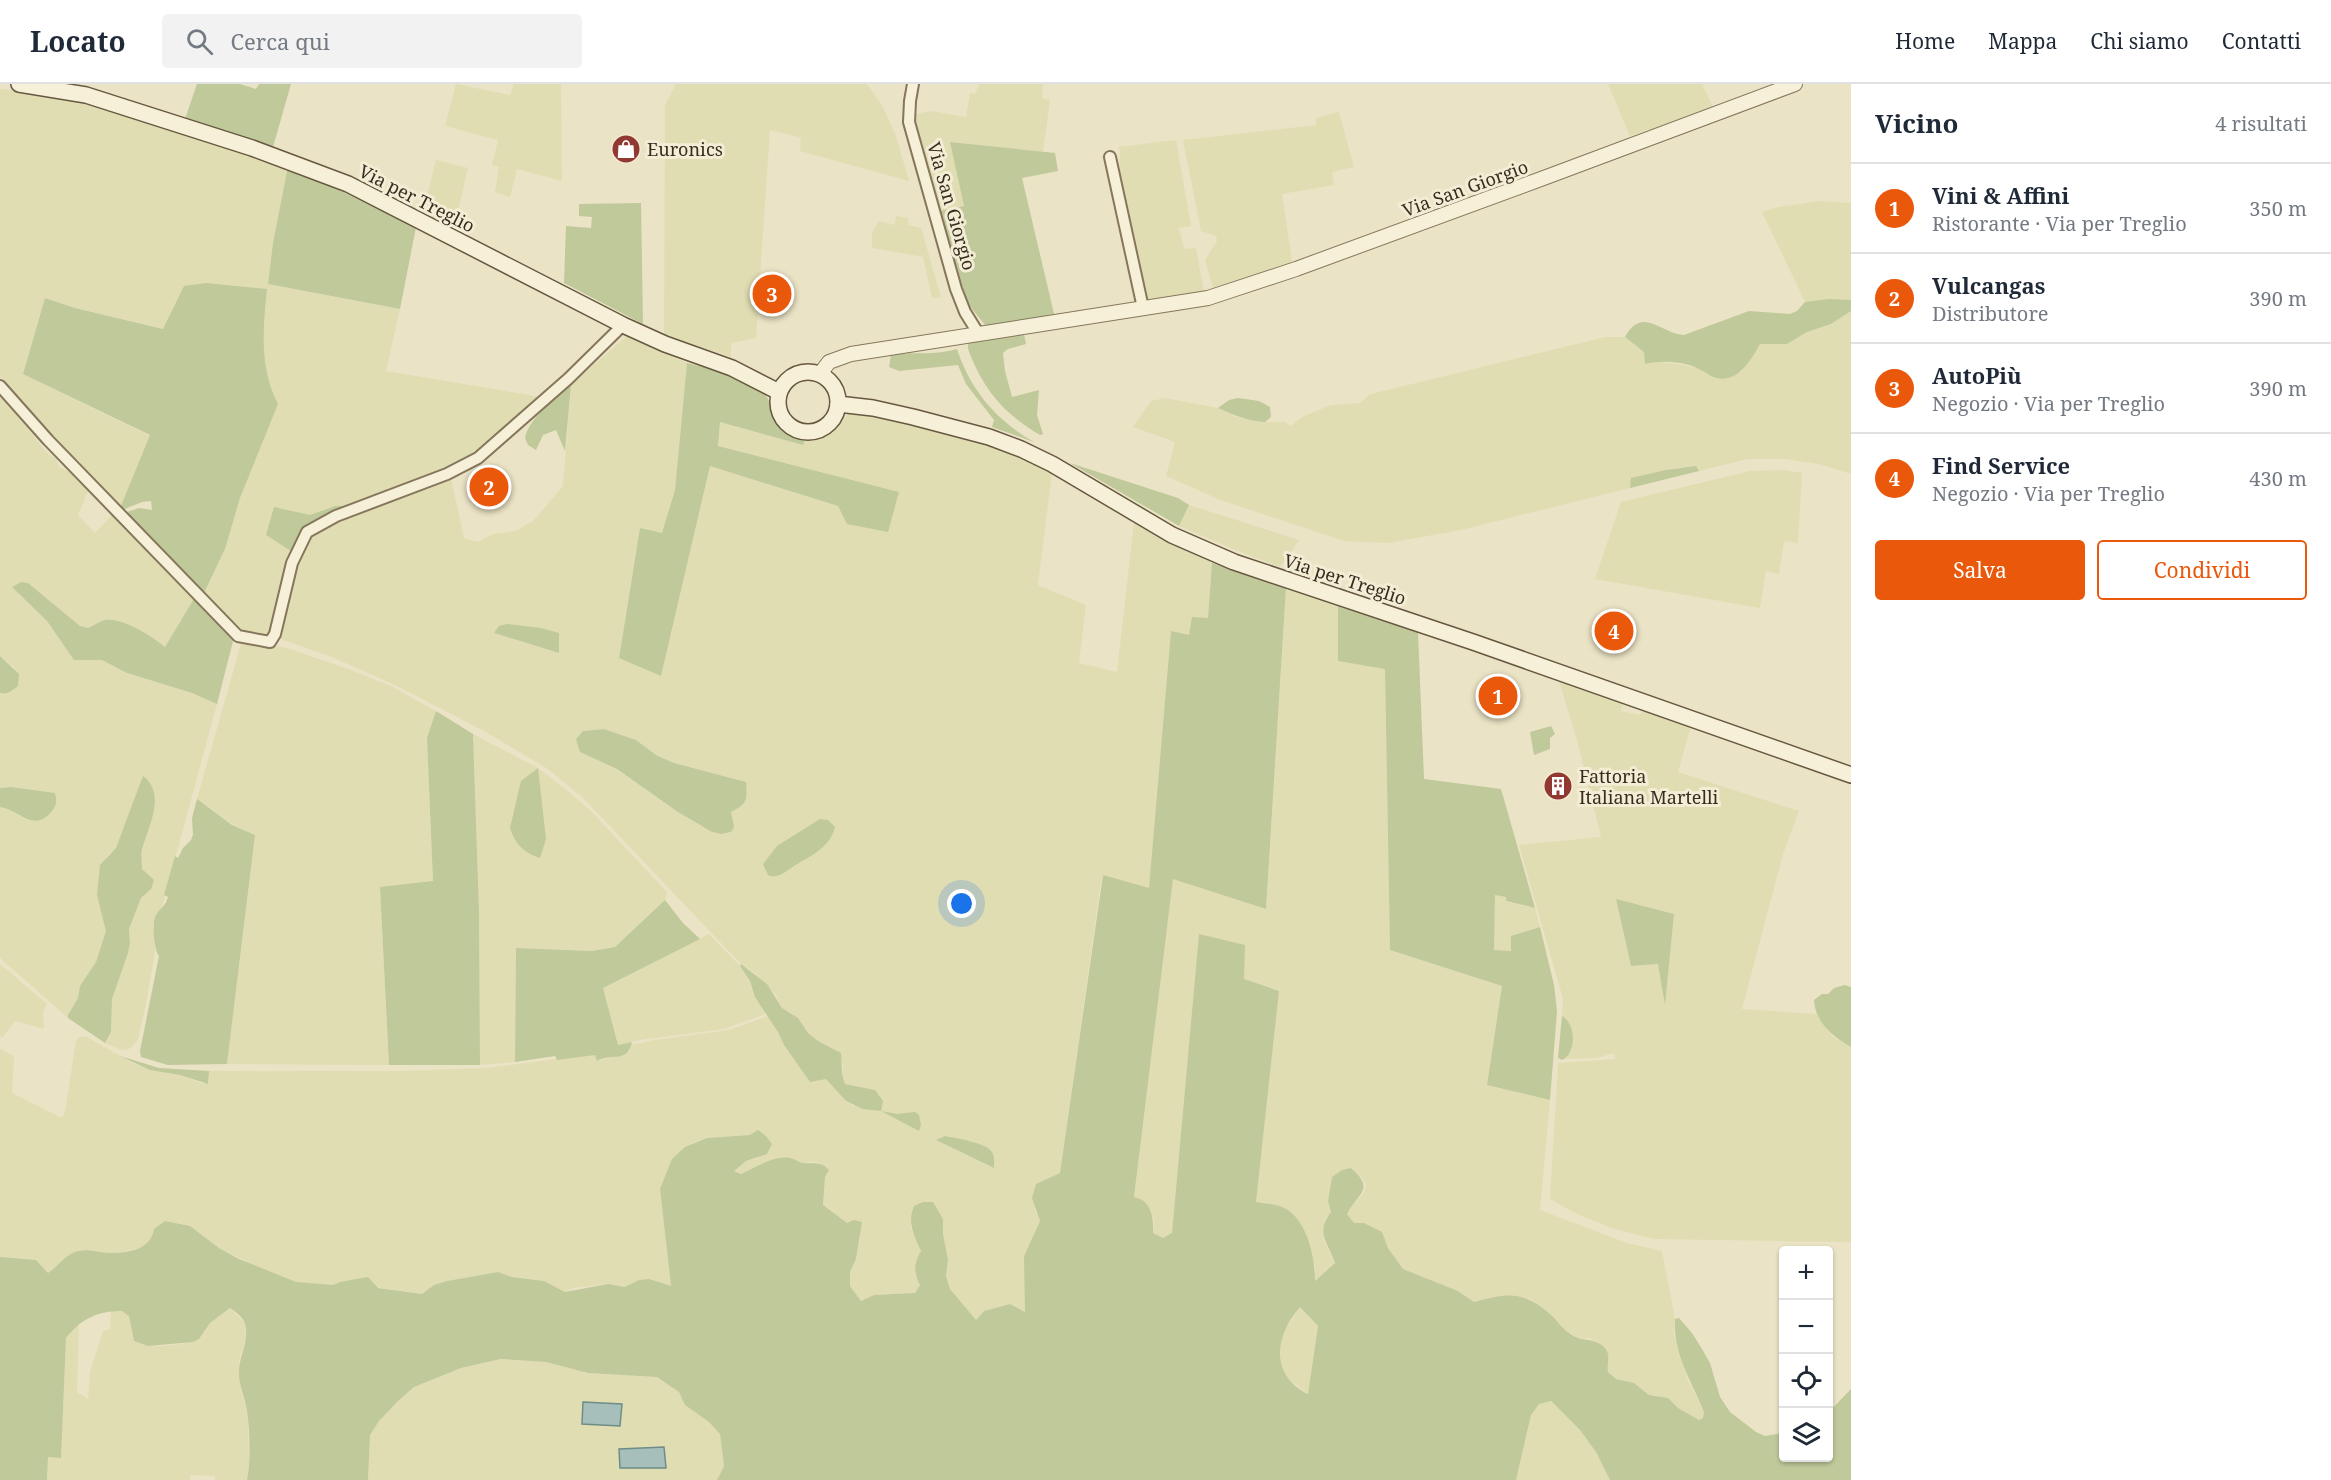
<!DOCTYPE html>
<html lang="it">
<head>
<meta charset="utf-8">
<style>
	body { margin:0; font-family:"Noto Serif",serif; background:#f2f2f3; color:#1f2937 }
	.controls { position:absolute; right:18px; bottom:18px; display:grid; overflow:hidden; border-radius:6px; box-shadow:0 2px 4px #0004 }
	.controls button { width:54px; height:54px; display:grid; place-items:center; padding:0; border:0; border-bottom:2px solid #e0e1e3; background:#fff; color:#1f2937; font:30px sans-serif }
	.you { position:absolute; left:962px; top:820px; width:21px; height:21px; margin:-15px; border:4px solid #fff; border-radius:50%; background:#1a73e8; box-shadow:0 0 0 9px #1a73e833 }
	.badge { display:grid; place-items:center; width:39px; height:39px; border-radius:50%; background:#ea580c; color:#fff; font-size:20px; font-weight:700 }
	.pin { position:absolute; translate:-50% -50%; border:3px solid #fff; box-shadow:0 2px 6px #0006 }
	.list { margin:0; padding:0; list-style:none }
	h2 { display:flex; justify-content:space-between; align-items:center; height:78px; margin:0; padding:0 24px; font-size:26px }
	h2 small { font-size:20px; font-weight:400; color:#747a83 }
	.list li { display:grid; grid-template-columns:39px 1fr auto; gap:18px; align-items:center; box-sizing:border-box; height:90px; padding:0 24px; border-top:2px solid #e0e1e3 }
	.list b { display:block; font-size:22px; white-space:nowrap }
	.list p { margin:0; font-size:20px; white-space:nowrap; color:#747a83 }
	.list em { font-size:20px; font-style:normal; color:#747a83 }
	.actions { display:flex; gap:12px; padding:18px 24px }
	.actions a { flex:1; padding:14px 0; border:2px solid #ea580c; border-radius:6px; text-align:center; font-size:21px; color:#ea580c }
	.actions .main { background:#ea580c; color:#fff }
	.icon { flex:none; width:33px; height:33px; fill:none; stroke:currentColor; stroke-width:2; stroke-linecap:round; stroke-linejoin:round }
	.map { position:relative; flex:none; width:1851px; height:1396px; overflow:hidden }
	header { display:flex; align-items:center; gap:36px; box-sizing:border-box; height:84px; padding:0 30px; background:#fff; border-bottom:2px solid #e0e1e3 }
	header strong { font-size:28px }
	nav { display:flex; gap:33px; margin-inline-start:auto; font-size:21px }
	.search { width:420px; height:54px; background:#f2f2f3; display:flex; align-items:center; gap:15px; box-sizing:border-box; padding:0 21px; border-radius:6px; color:#747a83; font-size:22px }
	main { display:flex }
	aside { flex:1; background:#fff }
	.map>svg:first-child { display:block }
</style>
</head>
<body>
<header>
<strong>Locato</strong>
<div class="search"><svg class="icon" aria-label="search" viewBox="0 0 24 24"><circle cx="10" cy="10" r="6"/><path d="M15 15l6 6"/></svg>Cerca qui</div>
<nav><a>Home</a><a>Mappa</a><a>Chi siamo</a><a>Contatti</a></nav>
</header>
<main>
<div class="map">
<svg width="1851" height="1396" viewBox="0 0 1851 1396">
	<rect width="100%" height="100%" fill="#ebe3c5"/>
	<g fill="#e1ddb3" fill-rule="evenodd">
		<path d="M456 0 510 11 514 0H561L562 97 517 85 510 113 495 108 499 83 492 81 498 56 445 42Z"/>
		<path d="M676 0H867L882 21 896 52 909 97 800 67 801 54 770 46 756 254 731 259V273L664 251 665 21Z"/>
		<path d="M979 0H1043L1042 14 1050 16 1043 68 951 58 964 122 940 127 917 47 915 30 931 27 966 33 970 9 975 10Z"/>
		<path d="M1608 0H1702L1714 25 1651 49 1649 45 1630 52Z"/>
		<path d="M0 5 40 8 66 14 288 82 273 159 268 200 400 225 386 287 541 313 473 372 449 385 347 422 325 425 267 451 294 469 272 547 266 553 249 549 234 542 203 511 225 465 240 414 277 320 271 306 266 285 262 251 267 205 164 245 75 224 45 214 23 290 150 352 120 424 0 293Z"/>
		<path d="M1339 28 1354 83 1332 88 1334 101 1282 110 1293 183 1215 211 1205 176 1217 157 1216 152 1201 147 1183 56 1316 41V34Z"/>
		<path d="M1176 56 1191 142 1179 144 1184 165 1196 164 1205 213 1147 221 1119 96 1120 67 1118 63Z"/>
		<path d="M436 76 468 84 454 144 423 129Z"/>
		<path d="M1820 117 1851 119V216L1805 218 1762 128 1778 123Z"/>
		<path d="M896 132 908 134V141L921 144 941 213 932 214 923 173 872 164V149L879 137 895 141Z"/>
		<path d="M1851 227V390L1819 380 1785 375H1748L1699 387 1696 383 1677 384 1632 394 1630 404 1461 446 1388 459 1344 457 1223 417 1166 392 1175 358 1133 343 1151 317 1165 314 1218 324 1237 333 1259 338H1285L1291 342 1302 333 1331 321 1360 319 1371 310 1605 253H1625L1644 268 1645 279 1655 277 1684 281 1698 284 1712 292 1741 288 1760 260H1787L1807 248 1831 240Z"/>
		<path d="M628 251 687 279 675 406 662 450 640 444 619 573 661 592 710 382 838 422 899 409 718 362 720 338 803 361 805 356 825 352 835 345 853 325 936 345 1007 367 1052 389 1038 501 1086 521 1079 579 1117 588 1134 438 1212 479 1208 534 1189 551 1171 548 1149 805 1102 791 1060 1089 1036 1100 1035 1126 1040 1137 1024 1172 1026 1228 1010 1220 984 1227 976 1236 970 1230 950 1205 946 1192 948 1176 943 1150V1135L910 1141 921 1167 915 1191 920 1201 914 1209 874 1211 861 1217 850 1202V1188L856 1175 860 1154 847 1139 823 1121 825 1093 829 1086 818 1078 800 1079 791 1074 768 1078 741 1090 734 1086 746 1077 758 1074 750 1051 707 1054 693 1059 660 1105 671 1202 625 1203 608 1200 574 1204 565 1208 544 1197 513 1193 498 1188 447 1197 434 1201 422 1210 340 1198 333 1201H316L296 1198 270 1189 219 1164 190 1142 165 1137 152 1156 145 1163 113 1170 80 1166 64 1175 48 1189 36 1176 0 1173V965L14 972 12 1009 62 1034 65 1028 76 956 81 952 87 953 133 979 150 986 180 991 201 999H208L209 987H402L487 984 595 970 597 977 629 968 631 961 655 956 729 946 768 932 778 948 784 961 810 998 826 994 846 1017 854 1022 875 1006 845 1000 842 990 843 981 834 965 818 957 808 949 798 934 782 924 776 911 752 887 741 880 583 714 548 685 484 647 397 602 334 574 278 554 292 492 308 455 330 440 450 390 464 454 478 458 493 450 515 447 533 437 563 402 571 301ZM507 540 528 543 559 569 494 549ZM604 645 636 656 656 671 674 679 746 698V716L743 721 731 728V748L721 750 712 748 678 728 617 685 580 668 583 647ZM945 1052 982 1061 991 1066 994 1072 989 1082 936 1056Z"/>
		<path d="M2 311 47 369 56 375 59 383 78 392 90 403 78 431 95 449 114 429 195 513 165 563 142 547 109 536H103L88 544 80 542 28 499 12 503 47 537 74 576H102L127 589 192 609 217 620 162 823 155 832 153 841 155 868 146 920 138 956 129 965 121 966 105 959 111 948 112 915 128 869 130 859 129 845 141 814 150 805 142 785V769L155 719 143 694 116 764 106 773 104 836 106 847 96 878 80 902 78 914 68 931V934L0 874V723L9 724 20 732 57 717 54 709 11 703 0 704V609L3 610 15 584 0 572V315Z"/>
		<path d="M1784 386 1802 389 1798 459 1784 457 1779 490 1766 487 1760 524 1595 495 1621 418 1750 387Z"/>
		<path d="M1189 421 1243 438 1299 456 1280 483 1255 474 1179 442Z"/>
		<path d="M1286 503 1338 522V577L1385 584 1390 866 1502 902 1487 1001 1550 1016 1540 1126 1627 1159 1662 1167 1675 1235 1674 1250 1688 1296 1704 1328 1703 1334 1699 1336 1678 1324 1668 1314 1649 1311 1634 1299 1616 1295 1608 1288V1270L1602 1262 1589 1254 1580 1255 1563 1245 1555 1235 1531 1215 1492 1213 1474 1218 1458 1207 1403 1185 1388 1164 1381 1148 1364 1139H1354L1347 1130 1352 1121 1363 1110 1366 1101 1362 1094 1351 1084 1332 1093 1328 1117 1331 1128 1325 1136 1324 1156 1335 1179 1315 1197V1182L1290 1127 1280 1122 1256 1118 1279 907 1244 895V861L1199 851 1172 1150 1163 1154 1153 1149 1154 1135 1134 1113 1173 794 1266 825Z"/>
		<path d="M242 556 287 564 351 586 391 602 436 627 427 654 433 798 380 804 389 981 227 980 255 752 232 740 197 715Z"/>
		<path d="M1559 597 1623 619 1621 627 1639 631 1644 626 1691 642 1678 688 1799 727 1783 770 1742 925 1817 930 1833 953 1851 963V1158L1654 1155 1611 1144 1575 1129 1550 1115 1558 979 1615 975 1614 969 1597 974 1565 975 1572 966 1570 941 1566 934 1562 932 1563 915 1519 761 1601 753 1577 656ZM1616 816 1674 830 1665 918 1658 880 1631 882Z"/>
		<path d="M473 650 538 684 563 703 591 727 667 808 665 816 615 863 592 867 516 864 515 978 480 981 479 827Z"/>
		<path d="M1495 811 1506 813V818L1535 824 1540 843 1511 852V867L1494 866Z"/>
		<path d="M709 850 740 882 750 897 751 902 766 930 724 945 640 956 618 961 603 904Z"/>
		<path d="M0 880 47 920 43 927 44 945 15 937 2 954 0 951Z"/>
		<path d="M1300 1223 1318 1242 1308 1310 1283 1290 1279 1272 1280 1254Z"/>
		<path d="M230 1224 245 1239 246 1253 239 1277 241 1306 248 1332 249 1380 247 1396H215V1392L190 1391V1396H47L48 1373H61L66 1254 76 1241 79 1239 77 1308 88 1315 90 1288 103 1247 110 1245 111 1227H122L129 1232 134 1257 148 1262H161L182 1260 199 1255 210 1239Z"/>
		<path d="M501 1275 546 1278 588 1289 657 1293 679 1308 686 1321 709 1338 720 1350 724 1382 717 1396H368L370 1351 379 1337 398 1317 414 1303 461 1284Z"/>
		<path d="M1551 1317 1580 1346 1596 1368 1610 1396H1516L1531 1331 1539 1319Z"/>
	</g>
	<g fill="#bfc99a" fill-rule="evenodd">
		<path d="M197 0H240L256 5 259 0H291L273 63 185 35Z"/>
		<path d="M950 58 1055 69 1058 87 1022 94 1055 234 986 242 968 220 940 127 964 122Z"/>
		<path d="M288 82 416 143 400 225 268 200 273 159Z"/>
		<path d="M641 119 643 240 564 199 566 142 591 144 592 133 579 132V120Z"/>
		<path d="M206 199 267 205C263 244 259 283 278 320L240 414 225 465 203 511 124 429 139 424 152 426 151 417 142 418 122 426 120 424 150 351 23 290 45 214 75 224 163 245 184 202Z"/>
		<path d="M1829 215 1851 216V227L1831 240 1807 248 1787 260H1760C1750 278 1735 303 1711 292 1707 290 1704 287 1699 285 1684 277 1661 276 1645 280L1644 268 1625 253C1643 221 1661 250 1684 251L1749 227 1790 230 1797 227 1805 218Z"/>
		<path d="M1023 246 1026 260 1008 265 1003 269 1005 287 1012 313 1039 306 1037 331 1043 350 1040 351C1003 329 983 305 968 265V259L973 254Z"/>
		<path d="M957 265C970 306 997 337 1034 358L992 343 994 336 966 300 958 281 899 287 889 283 891 271C914 267 935 272 957 265Z"/>
		<path d="M687 279C703 283 744 291 755 300 782 320 763 346 805 356L803 361 720 338 718 362 899 408 888 448 847 440 838 422 710 382 661 592 619 574 640 444 662 449 675 406Z"/>
		<path d="M571 301 565 367 556 346 543 351 536 366 528 361 525 354C530 332 555 316 571 301Z"/>
		<path d="M1238 314 1259 317 1270 323 1271 333 1265 338C1248 337 1233 331 1218 324L1229 316Z"/>
		<path d="M1070 379 1178 414 1189 421 1179 442Z"/>
		<path d="M1696 382 1699 387 1630 404 1631 394 1666 386Z"/>
		<path d="M335 422H347L321 436 294 469 266 451 274 423 310 431Z"/>
		<path d="M1212 479 1286 503 1266 825 1173 795 1134 1113C1151 1116 1154 1134 1153 1149L1163 1154 1172 1149 1199 850 1245 861 1244 895 1279 907 1256 1118C1267 1120 1279 1120 1288 1126 1308 1140 1315 1174 1315 1197L1335 1179C1328 1158 1315 1149 1331 1128L1328 1117 1332 1093 1342 1086 1351 1084C1376 1106 1358 1108 1347 1130L1354 1139H1364L1382 1148 1388 1164 1403 1185 1458 1207 1474 1218C1510 1208 1524 1207 1552 1232 1557 1236 1560 1242 1565 1246 1569 1249 1576 1254 1581 1255 1590 1256 1605 1258 1608 1270 1609 1274 1607 1283 1608 1288L1616 1295 1634 1299 1649 1311 1668 1314 1678 1324 1699 1336 1703 1334 1704 1328C1691 1296 1673 1270 1675 1235L1679 1234 1692 1249 1702 1265 1710 1279 1720 1313 1730 1328 1756 1348 1765 1352 1783 1349 1784 1374H1828L1829 1328 1851 1305V1396H1610L1596 1368 1580 1346 1551 1317 1539 1320 1531 1331 1516 1396H717L724 1382 720 1350 709 1338 685 1321 679 1308 657 1293 588 1289 546 1278 501 1275 461 1284 414 1303 398 1317 379 1337 370 1351 368 1396H247C251 1379 250 1339 246 1322 244 1311 239 1301 239 1290 238 1273 250 1257 245 1240 243 1233 236 1228 230 1224L210 1239 199 1255 193 1258 148 1262 134 1257 129 1232 122 1227C97 1227 81 1235 66 1254L61 1374 48 1373 47 1396H0V1173L36 1176 48 1189C58 1182 66 1170 78 1167 90 1164 103 1170 115 1169 133 1168 151 1164 154 1145L165 1137 190 1142 219 1164 239 1175 296 1198 333 1201 340 1198 368 1193 378 1204 422 1210 434 1201 447 1197 498 1188 512 1193 544 1197 565 1208 608 1200 625 1203 639 1196 649 1195 671 1202 660 1105 672 1075 685 1063 707 1054 750 1051 758 1046 766 1052 772 1060 767 1070 746 1077 734 1087 741 1090C755 1084 774 1071 790 1074 795 1075 798 1078 803 1079 814 1080 821 1077 829 1086L825 1093 823 1121 847 1139 854 1136 862 1138 856 1175 850 1188V1202L861 1217 874 1211 915 1209 920 1201C913 1188 914 1179 921 1167 914 1151 907 1139 914 1122L923 1118H933L943 1135V1150L948 1176 946 1192 950 1205 976 1236 984 1227 1010 1220 1025 1228 1024 1172 1040 1137 1032 1114 1036 1100 1060 1089 1103 791 1149 804 1171 547 1189 551 1192 533 1208 534ZM1300 1223 1318 1242 1308 1310C1269 1290 1275 1252 1300 1223Z"/>
		<path d="M21 498 28 499 80 542 88 544C94 542 99 537 105 536 122 533 152 552 165 563L195 513 234 553 217 620 192 609 127 589 102 576H74L47 537 12 503Z"/>
		<path d="M1338 522 1418 548 1424 695 1501 705 1535 824 1506 817V813L1495 811 1494 866 1511 867V852L1540 843 1554 901 1557 927 1550 1016 1487 1001 1502 902 1390 866 1385 585 1338 577Z"/>
		<path d="M507 540 541 544 559 549V569L494 549 499 542Z"/>
		<path d="M0 572 19 590 18 602C13 606 7 611 0 609Z"/>
		<path d="M436 627 473 650 479 827 480 981H389L380 803 433 797 427 654Z"/>
		<path d="M1551 642 1555 650 1550 654V665L1534 671 1530 648Z"/>
		<path d="M604 645 636 656 656 671 674 679 746 698C747 717 748 719 731 728L734 743 731 748 721 750 712 748 678 728 617 685 580 668 576 655 583 647Z"/>
		<path d="M538 684 546 755 540 774C524 769 515 760 510 744L521 697Z"/>
		<path d="M143 692C167 710 148 743 142 766 141 772 142 779 142 785L154 796 151 805 141 814 129 845 130 859 128 869 112 915 111 948 105 959 68 934V931L78 914 80 902 96 878 106 847 97 811 100 781 116 764Z"/>
		<path d="M11 703 55 709C57 717 57 720 52 727 33 750 19 725 0 723V704Z"/>
		<path d="M197 715 232 741 255 751 227 980 168 981 141 973 140 967 159 872C154 867 152 840 155 833 159 824 165 824 168 813L164 811 175 772 178 774 183 764 191 756 193 751 192 734Z"/>
		<path d="M820 735 828 736 835 743C830 764 810 772 794 782 785 788 778 795 768 791L763 780 777 762Z"/>
		<path d="M1616 815 1674 830 1665 921 1658 880 1631 882Z"/>
		<path d="M665 816 683 839 700 855 603 904 618 961 632 958C627 980 613 968 597 977L595 971 557 976 555 972 515 978 516 864 592 867 615 863Z"/>
		<path d="M741 880 767 900 782 924 798 934 808 949 818 957 841 969 842 990 845 1000 875 1006 883 1017 881 1027 897 1030 915 1028 919 1031 921 1041 919 1047 881 1027 863 1025 846 1017 826 995 810 998 784 961 778 948 755 913 750 897 740 882Z"/>
		<path d="M1845 901 1851 903V963C1833 953 1815 938 1814 916L1822 910H1828L1834 904Z"/>
		<path d="M1562 932C1576 939 1577 970 1562 976L1558 974Z"/>
		<path d="M120 972 159 984 209 987 208 1000 180 991 150 986Z"/>
		<path d="M945 1052C956 1054 987 1059 992 1068 995 1073 994 1078 994 1084L936 1056Z"/>
	</g>
	<g fill="#a7bfba" stroke="#6e8d88" stroke-width="1.5">
		<path d="M583 1318 622 1320 620 1342 582 1340Z"/>
		<path d="M664 1363 666 1384H620L619 1365Z"/>
	</g>
	<g fill="none" stroke-linecap="round" stroke-linejoin="round">
		<g stroke="#85765c" stroke-width="14">
			<g id="minor">
				<path d="M913 0 910 17 909 38 956 205 965 228 978 249"/>
				<path d="M1110 73 1143 224"/>
				<path d="M0 302 48 356 238 552 270 558 275 550 292 479 307 448 336 432 447 390 478 374 568 295 623 241"/>
			</g>
		</g>
		<g stroke="#85765c" stroke-width="16">
			<path id="tertiary" d="M820 290 829 278 851 270 1208 214 1296 185 1549 92 1795 0"/>
		</g>
		<g stroke="#675740" stroke-width="18">
			<g id="secondary">
				<path d="M19 0 86 11 252 64 348 100 623 241 665 260 732 284 779 308"/>
				<circle cx="808" cy="318" r="30"/>
				<path d="M838 320 873 324 913 333 989 353 1021 365 1052 380 1172 451 1234 478 1473 558 1851 691"/>
			</g>
		</g>
		<use href="#minor" stroke="#f7f0d8" stroke-width="10"/>
		<use href="#tertiary" stroke="#f7f0d8" stroke-width="14"/>
		<use href="#secondary" stroke="#f7f0d8" stroke-width="15"/>
	</g>
	<defs>
		<g id="shop-disc" transform="scale(1.5)"><circle r="9.5" fill="#913830" stroke="#f3edd5"/><path d="M-5-2.5h2.3a2.7 3.5 0 0 1 5.4 0H5L5.5 6h-11ZM-1.5-2.5h3a1.5 2.3 0 0 0-3 0Z" fill="#fff"/></g>
		<g id="building-disc" transform="scale(1.5)"><circle r="9.5" fill="#913830" stroke="#f3edd5"/><path d="M-4-6H4V6H1V3H-1V6H-4ZM-2.5-4.3h1.7v1.8h-1.7ZM.8-4.3h1.7v1.8H.8ZM-2.5-1h1.7V.8h-1.7ZM.8-1h1.7V.8H.8Z" fill="#fff"/></g>
	</defs>
	<g fill-rule="evenodd">
		<use href="#shop-disc" x="626" y="65"/>
		<use href="#building-disc" x="1558" y="702"/>
	</g>
	<g text-anchor="middle" dominant-baseline="central" stroke-width="6" stroke-linejoin="round" paint-order="stroke">
		<g font-size="18" fill="#362d1f" stroke="#f3edd5" text-anchor="start">
			<text x="647" y="65">Euronics</text>
			<text x="1579" y="692">Fattoria<tspan x="1579" dy="21">Italiana Martelli</tspan></text>
		</g>
		<g font-size="18" fill="#362d1f" stroke="#f3edd5">
			<text transform="translate(1465 104) rotate(-20)">Via San Giorgio</text>
			<text transform="translate(417 114) rotate(27)">Via per Treglio</text>
			<text transform="translate(952 122) rotate(74)">Via San Giorgio</text>
			<text transform="translate(1345 495) rotate(18)">Via per Treglio</text>
		</g>
	</g>
</svg>
<div class="controls">
<button>+</button>
<button>−</button>
<button><svg class="icon" aria-label="locate" viewBox="0 0 24 24"><circle cx="12" cy="12" r="6"/><path d="M12 2v4M12 18v4M2 12h4M18 12h4"/></svg></button>
<button><svg class="icon" aria-label="layers" viewBox="0 0 24 24"><path d="M12 4l9 5-9 5-9-5zM3 14l9 5 9-5"/></svg></button>
</div>
<div class="you"></div>
<div class="pin badge" style="left:1498px;top:612px">1</div>
<div class="pin badge" style="left:489px;top:403px">2</div>
<div class="pin badge" style="left:772px;top:210px">3</div>
<div class="pin badge" style="left:1614px;top:547px">4</div>
</div>
<aside>
<h2>Vicino<small>4 risultati</small></h2>
<ul class="list">
<li><span class="badge">1</span><div><b>Vini &amp; Affini</b><p>Ristorante · Via per Treglio</p></div><em>350 m</em></li>
<li><span class="badge">2</span><div><b>Vulcangas</b><p>Distributore</p></div><em>390 m</em></li>
<li><span class="badge">3</span><div><b>AutoPiù</b><p>Negozio · Via per Treglio</p></div><em>390 m</em></li>
<li><span class="badge">4</span><div><b>Find Service</b><p>Negozio · Via per Treglio</p></div><em>430 m</em></li>
</ul>
<div class="actions"><a class="main">Salva</a><a>Condividi</a></div>
</aside>
</main>
</body>
</html>
